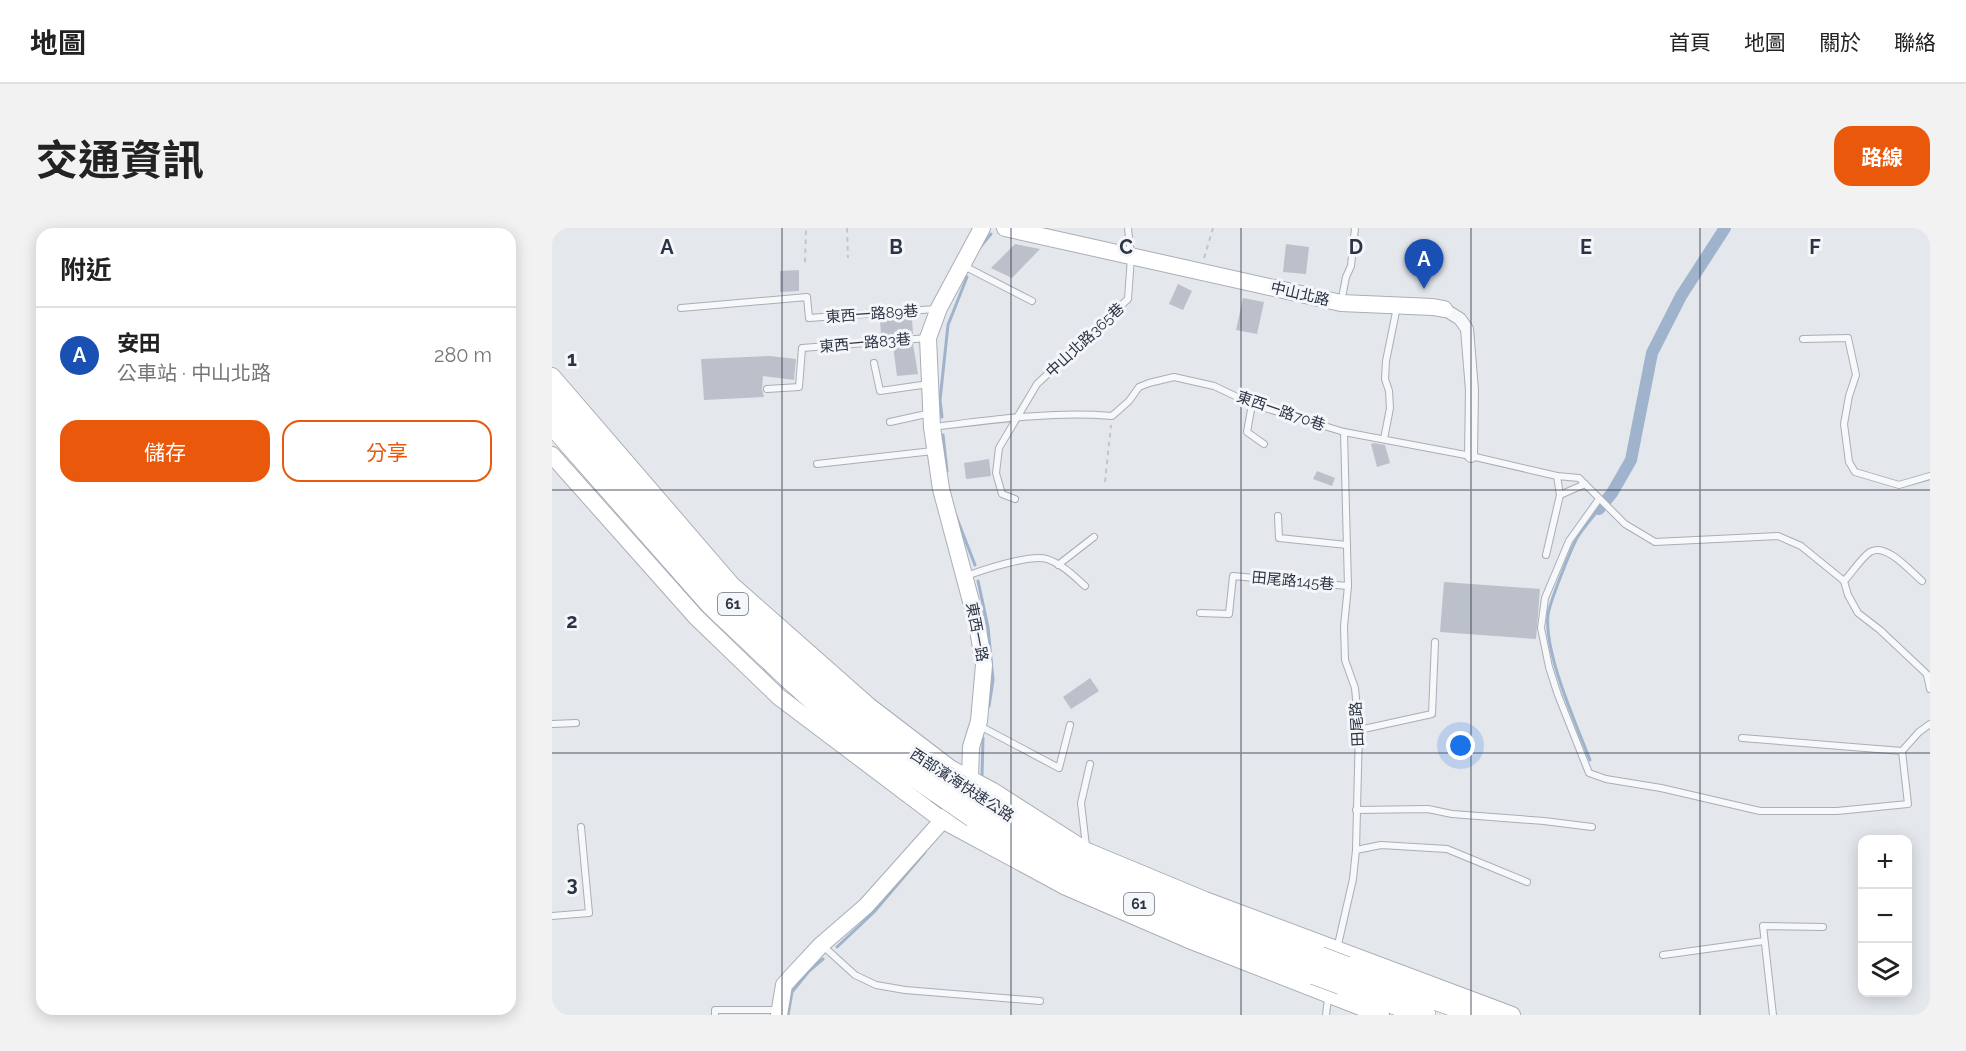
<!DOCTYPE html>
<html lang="zh-TW">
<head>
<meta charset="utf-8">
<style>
	body { margin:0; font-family:Raleway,"Noto Sans TC",sans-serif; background:#f2f2f2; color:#222 }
	.controls { position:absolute; right:18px; bottom:18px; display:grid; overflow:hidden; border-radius:12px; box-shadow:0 3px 15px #0003 }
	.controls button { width:54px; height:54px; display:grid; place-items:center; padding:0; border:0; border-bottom:2px solid #e0e0e0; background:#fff; color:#222; font:30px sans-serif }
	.you { position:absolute; left:909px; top:518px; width:21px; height:21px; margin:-15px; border:4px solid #fff; border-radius:50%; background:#1a73e8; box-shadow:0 0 0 9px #1a73e833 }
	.badge { display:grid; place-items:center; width:39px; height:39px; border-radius:50%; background:#ea580c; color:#fff; font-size:20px; font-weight:700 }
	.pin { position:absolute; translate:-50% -50px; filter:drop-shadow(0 2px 3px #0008) }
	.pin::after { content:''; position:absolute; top:32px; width:21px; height:18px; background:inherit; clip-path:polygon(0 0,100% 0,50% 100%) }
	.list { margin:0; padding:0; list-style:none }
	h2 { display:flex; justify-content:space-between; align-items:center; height:78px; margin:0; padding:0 24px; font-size:26px }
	h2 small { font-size:20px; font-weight:400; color:#767676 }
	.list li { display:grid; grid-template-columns:39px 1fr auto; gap:18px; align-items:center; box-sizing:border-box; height:96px; padding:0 24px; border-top:2px solid #e0e0e0 }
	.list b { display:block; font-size:22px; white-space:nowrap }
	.list p { margin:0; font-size:20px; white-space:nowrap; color:#767676 }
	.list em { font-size:20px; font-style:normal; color:#767676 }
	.actions { display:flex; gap:12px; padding:18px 24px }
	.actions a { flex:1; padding:14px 0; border:2px solid #ea580c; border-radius:18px; text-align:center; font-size:21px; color:#ea580c }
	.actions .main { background:#ea580c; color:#fff }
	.icon { flex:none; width:33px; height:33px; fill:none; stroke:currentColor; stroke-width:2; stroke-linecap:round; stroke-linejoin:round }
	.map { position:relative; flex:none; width:1378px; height:787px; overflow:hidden; border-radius:18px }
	header { display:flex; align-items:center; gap:36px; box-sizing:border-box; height:84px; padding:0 30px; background:#fff; border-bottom:2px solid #e0e0e0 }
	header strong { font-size:28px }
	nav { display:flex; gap:33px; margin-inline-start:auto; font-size:21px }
	.intro { display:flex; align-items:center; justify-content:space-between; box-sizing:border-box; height:144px; padding:0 36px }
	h1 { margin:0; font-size:42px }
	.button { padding:15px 27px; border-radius:18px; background:#ea580c; color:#fff; font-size:21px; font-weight:700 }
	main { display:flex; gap:36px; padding:0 36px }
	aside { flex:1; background:#fff; border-radius:18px; box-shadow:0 3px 15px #0003 }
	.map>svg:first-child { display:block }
</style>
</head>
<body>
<header>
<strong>地圖</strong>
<nav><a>首頁</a><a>地圖</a><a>關於</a><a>聯絡</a></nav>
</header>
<div class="intro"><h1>交通資訊</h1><a class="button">路線</a></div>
<main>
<aside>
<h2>附近<small></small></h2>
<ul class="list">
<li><span class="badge" style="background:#1a4fb4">A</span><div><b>安田</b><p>公車站 · 中山北路</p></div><em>280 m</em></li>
</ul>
<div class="actions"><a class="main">儲存</a><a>分享</a></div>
</aside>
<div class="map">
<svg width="1378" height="787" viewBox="0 0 1378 787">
	<rect width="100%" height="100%" fill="#e4e7ec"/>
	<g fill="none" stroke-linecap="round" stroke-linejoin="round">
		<g stroke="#9fb4cc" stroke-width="3">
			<path d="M429 18 439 6"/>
			<path d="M390 189 388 172 396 97 415 49"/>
			<path d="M391 207 395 243"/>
			<path d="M404 288 423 337"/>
			<path d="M426 353 436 399 441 452 437 478"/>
			<path d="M1038 532C1024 496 992 425 996 387 997 376 1019 321 1025 310 1031 300 1040 290 1047 281"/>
			<path d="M430 549 431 510"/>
			<path d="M285 719 322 684 373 624"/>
			<path d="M236 787 240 764 257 743 271 731"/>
		</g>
		<path stroke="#9fb4cc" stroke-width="12" d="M1047 281 1060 265 1079 232 1100 125 1129 68 1173 0"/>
	</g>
	<g fill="#bbc0ca">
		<path d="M463 16 488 21 460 50 439 40Z"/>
		<path d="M734 16 757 19 754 46 731 44Z"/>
		<path d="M247 42V63L228 64V43Z"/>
		<path d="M626 56 640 63 631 82 617 76Z"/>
		<path d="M691 70 712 74 705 106 684 102Z"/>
		<path d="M360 91 361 106 329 108 328 92Z"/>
		<path d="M361 116 366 146 345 148 341 118Z"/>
		<path d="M218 128 244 131 242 152 211 148 210 161 212 169 152 172 149 131Z"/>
		<path d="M822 215 833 217 838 235 825 239 819 216Z"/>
		<path d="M437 231 439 248 414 251 412 235Z"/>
		<path d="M765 243 783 250 780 258 761 251Z"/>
		<path d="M892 354 988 361 984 411 888 404Z"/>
		<path d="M538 450 547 463 519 481 511 469Z"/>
	</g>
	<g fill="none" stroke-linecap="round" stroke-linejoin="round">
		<g stroke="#a9aeb7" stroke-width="8">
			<g id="lane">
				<path d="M412 38 480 73"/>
				<path d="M789 75 794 49 799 38 803 0"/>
				<path d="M129 80 255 69 257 90 384 81"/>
				<path d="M1251 111 1296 110 1304 147 1297 168 1292 196 1297 234 1303 244 1347 257 1378 248"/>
				<path d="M322 135 328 163 377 156"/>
				<path d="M215 161 247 159 250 120 376 110"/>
				<path d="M700 176 695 204 712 216"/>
				<path d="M338 194 379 185"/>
				<path d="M381 199C440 192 499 183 560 188L577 173 587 159 597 155 622 149 662 158 700 176 792 204 919 228 1005 248 1027 250 1073 296 1103 314 1226 308 1249 318 1292 353 1296 367 1306 385 1328 402 1378 449"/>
				<path d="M832 211 838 180 837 163 833 151 834 133 845 79"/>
				<path d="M265 236 381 223"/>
				<path d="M1005 248 1008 267"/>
				<path d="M463 271 450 266 444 245 447 220 485 156 576 71 579 29 576 0"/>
				<path d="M1047 271 1017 313 993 370 989 400 997 439 1006 467 1037 545 1054 551 1109 560 1208 583H1285L1356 576 1350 523 1367 504 1378 496"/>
				<path d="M726 288 727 310 795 317"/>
				<path d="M994 327 1008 267 1033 256"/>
				<path d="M506 337 542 309"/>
				<path d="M414 348C431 342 479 326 495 331 510 336 522 348 533 358"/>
				<path d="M1292 353C1299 346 1310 329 1318 324 1334 314 1358 343 1370 353"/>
				<path d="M648 385 677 386 681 348 796 358"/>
				<path d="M1375 447 1378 461"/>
				<path d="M0 496 24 495"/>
				<path d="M426 497 507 540 518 497"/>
				<path d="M807 502 880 486 883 414"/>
				<path d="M1190 510 1350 523"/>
				<path d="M804 582 876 581 900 586 992 593 1040 599"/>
				<path d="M534 618 529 575 538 536"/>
				<path d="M804 622 829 617 895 621 975 654"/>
				<path d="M0 688 37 685 29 599"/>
				<path d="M270 717 303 747 324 757 353 762 488 773"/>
				<path d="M785 721 801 651 804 622 807 502 803 460 793 432 792 398 796 358 792 204"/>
				<path d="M1111 727 1212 713"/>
				<path d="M163 787V782H227"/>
				<path d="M774 787 776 770"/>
				<path d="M1221 787 1211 698 1271 699"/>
			</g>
		</g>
		<g stroke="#a9aeb7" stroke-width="14">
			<path id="street" d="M892 81 908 91 915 101 920 162 919 228"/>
		</g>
		<g stroke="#a9aeb7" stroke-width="18">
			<g id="secondary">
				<path d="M453 0 789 75 881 79 892 81"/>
				<path d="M0 148 180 357 317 478 398 540 441 563 535 623 653 672 960 787"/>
				<path d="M0 227 144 389 227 469 390 592 514 659 637 712 829 787"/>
				<path d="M414 557 418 550 419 519 427 493 432 437 425 396 389 261 380 199 376 110 387 80 430 0"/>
				<path d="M227 787 232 757 242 746 269 717 314 678 398 584"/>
			</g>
		</g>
		<g stroke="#8b94a3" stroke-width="22">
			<g id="highway">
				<path d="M0 170 174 369 249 438 307 487 393 548"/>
				<path d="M0 196 159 376 234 447 291 499 385 564"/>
				<path d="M432 574 538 635 651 685 768 729"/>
				<path d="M421 589 527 650 650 704 762 746"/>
				<path d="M794 739 927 787"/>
				<path d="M789 756 873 787"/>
			</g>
		</g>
		<g stroke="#c2c5cb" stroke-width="2" stroke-dasharray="4.5 4.5" stroke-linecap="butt">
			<path d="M295 0 296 30"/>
			<path d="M652 30 661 0"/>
			<path d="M253 34 254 0"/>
			<path d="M553 254 559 197"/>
		</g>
		<use href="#lane" stroke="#f7f8fa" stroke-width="6"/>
		<use href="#street" stroke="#f7f8fa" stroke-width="12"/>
		<use href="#secondary" stroke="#fff" stroke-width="16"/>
		<use href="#highway" stroke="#fff" stroke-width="21"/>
		<g stroke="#8b94a3" stroke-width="22" stroke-linecap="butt">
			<g id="highway-bridge">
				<path d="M393 548 432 574"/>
				<path d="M385 564 421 589"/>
				<path d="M768 729 794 739"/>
				<path d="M762 746 789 756"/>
			</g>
		</g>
		<use href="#highway-bridge" stroke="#fff" stroke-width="21"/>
	</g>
	<path fill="none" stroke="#2b3445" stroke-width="1.5" stroke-opacity="0.55" d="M230 0V787M459 0V787M689 0V787M919 0V787M1148 0V787M0 262H1378M0 525H1378"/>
	<g text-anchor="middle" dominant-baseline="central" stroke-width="6" stroke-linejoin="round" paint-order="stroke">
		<g fill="#f4f6f9" stroke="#676e7b" stroke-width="1.5">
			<rect x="166" y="365" width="30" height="22" rx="4.5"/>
			<rect x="572" y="665" width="30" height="22" rx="4.5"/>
		</g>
		<g font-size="14" font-weight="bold" fill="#2b3445">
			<text x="181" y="376">61</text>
			<text x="587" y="676">61</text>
		</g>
		<g font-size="15" fill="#2b3445" stroke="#f4f6f9">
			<text transform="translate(748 66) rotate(13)">中山北路</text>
			<text transform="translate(320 86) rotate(-4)">東西一路89巷</text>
			<text transform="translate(533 112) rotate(-43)">中山北路365巷</text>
			<text transform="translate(313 115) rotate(-5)">東西一路83巷</text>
			<text transform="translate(729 183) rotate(19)">東西一路70巷</text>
			<text transform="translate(741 353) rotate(5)">田尾路145巷</text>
			<text transform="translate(425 404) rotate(79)">東西一路</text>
			<text transform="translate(805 496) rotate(-93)">田尾路</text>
			<text transform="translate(410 557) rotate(33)">西部濱海快速公路</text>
		</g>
	</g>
	<g font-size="20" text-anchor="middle" font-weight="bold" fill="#2b3445" stroke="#f4f6f9" stroke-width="6" stroke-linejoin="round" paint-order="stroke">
		<text x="115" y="26">A</text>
		<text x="344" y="26">B</text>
		<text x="574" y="26">C</text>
		<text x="804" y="26">D</text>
		<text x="1034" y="26">E</text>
		<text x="1263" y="26">F</text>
		<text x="20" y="138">1</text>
		<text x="20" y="400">2</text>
		<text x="20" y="663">3</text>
	</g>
</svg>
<div class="controls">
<button>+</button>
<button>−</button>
<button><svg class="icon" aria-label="layers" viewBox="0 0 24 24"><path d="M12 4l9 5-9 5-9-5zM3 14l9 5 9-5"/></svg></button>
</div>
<div class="you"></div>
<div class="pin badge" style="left:872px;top:61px;background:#1a4fb4">A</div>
</div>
</main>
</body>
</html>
